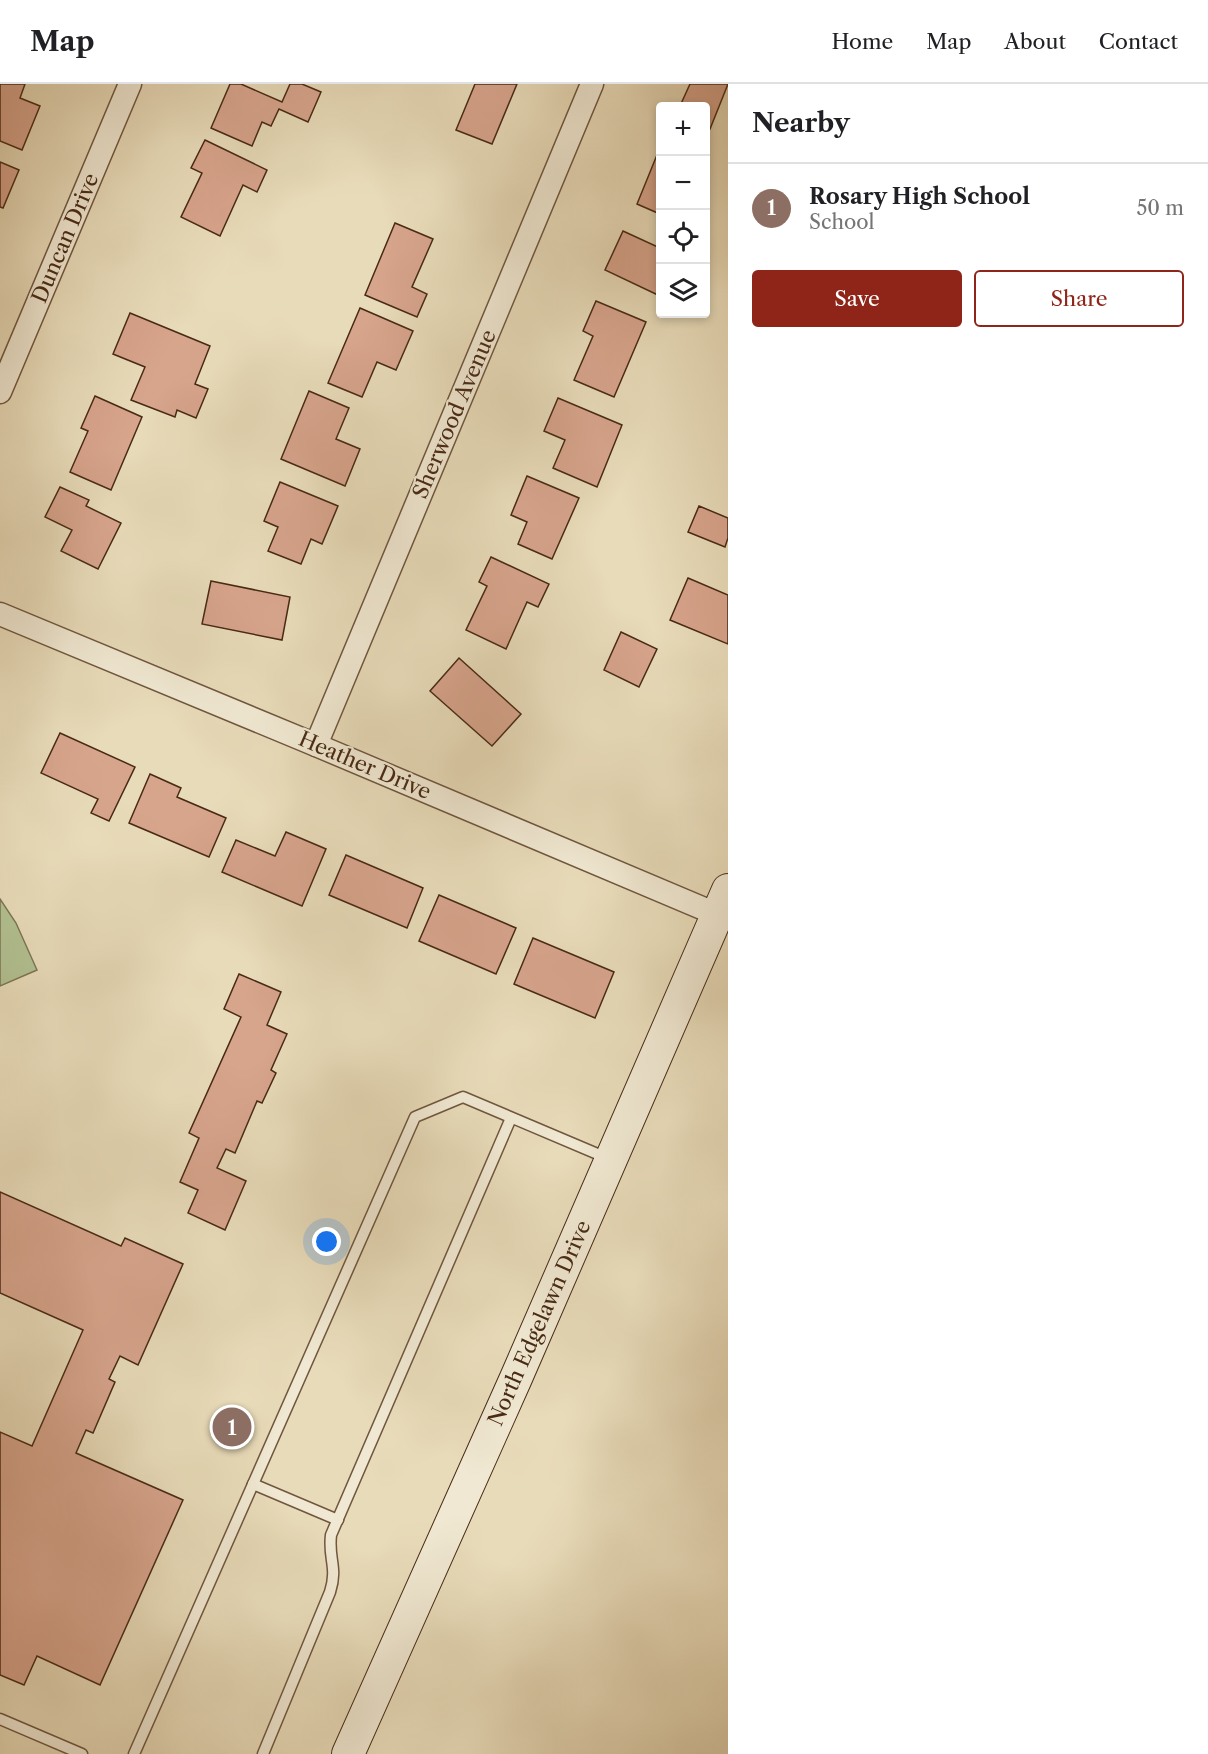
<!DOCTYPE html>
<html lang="en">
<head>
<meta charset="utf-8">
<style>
	body { margin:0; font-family:"Libre Caslon Text",serif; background:#f6f6f6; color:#202124 }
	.controls { position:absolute; right:18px; top:18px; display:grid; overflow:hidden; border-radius:6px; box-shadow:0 3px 9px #0003 }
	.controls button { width:54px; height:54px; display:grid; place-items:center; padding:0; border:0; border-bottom:2px solid #e0e0e0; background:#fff; color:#202124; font:30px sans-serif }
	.you { position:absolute; left:327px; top:1158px; width:21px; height:21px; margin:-15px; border:4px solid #fff; border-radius:50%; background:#1a73e8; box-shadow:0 0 0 9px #1a73e833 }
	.badge { display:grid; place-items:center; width:39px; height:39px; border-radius:50%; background:#8f2418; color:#fff; font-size:20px; font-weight:700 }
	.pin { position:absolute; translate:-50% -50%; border:3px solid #fff; box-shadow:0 2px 6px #0006 }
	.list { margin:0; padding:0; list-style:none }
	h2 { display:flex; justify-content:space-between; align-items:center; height:78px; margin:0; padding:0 24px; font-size:26px }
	h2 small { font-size:20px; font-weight:400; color:#757577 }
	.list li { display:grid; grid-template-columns:39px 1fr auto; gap:18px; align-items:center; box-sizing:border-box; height:90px; padding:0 24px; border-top:2px solid #e0e0e0 }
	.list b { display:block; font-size:22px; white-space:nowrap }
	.list p { margin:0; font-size:20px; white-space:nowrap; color:#757577 }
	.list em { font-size:20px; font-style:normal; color:#757577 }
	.actions { display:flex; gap:12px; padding:18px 24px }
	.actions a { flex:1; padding:14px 0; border:2px solid #8f2418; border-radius:6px; text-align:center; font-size:21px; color:#8f2418 }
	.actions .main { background:#8f2418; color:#fff }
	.icon { flex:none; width:33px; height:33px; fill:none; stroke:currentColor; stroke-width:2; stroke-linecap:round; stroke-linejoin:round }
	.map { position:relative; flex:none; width:728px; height:1670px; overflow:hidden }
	header { display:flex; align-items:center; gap:36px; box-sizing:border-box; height:84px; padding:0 30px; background:#fff; border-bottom:2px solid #e0e0e0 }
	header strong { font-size:28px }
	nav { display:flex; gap:33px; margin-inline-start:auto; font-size:21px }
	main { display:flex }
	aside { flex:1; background:#fff }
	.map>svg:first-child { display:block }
</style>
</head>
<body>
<header>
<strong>Map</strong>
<nav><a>Home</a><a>Map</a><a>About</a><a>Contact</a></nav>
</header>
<main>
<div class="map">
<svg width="728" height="1670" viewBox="0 0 728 1670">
	<rect width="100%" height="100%" fill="#e8dbb9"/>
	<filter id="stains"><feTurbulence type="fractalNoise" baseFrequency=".00333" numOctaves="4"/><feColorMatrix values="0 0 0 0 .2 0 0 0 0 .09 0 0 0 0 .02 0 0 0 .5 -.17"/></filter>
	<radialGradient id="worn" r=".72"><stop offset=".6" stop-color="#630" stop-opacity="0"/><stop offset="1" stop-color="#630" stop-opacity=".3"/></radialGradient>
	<path fill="#b2c192" stroke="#7d7654" stroke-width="1.5" d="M0 815 16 839 37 886 0 902Z"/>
	<g fill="#d7a48c" stroke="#482a15" stroke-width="1.5">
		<path d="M0 0H25L20 14 40 22 22 66 0 57Z"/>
		<path d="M230 0H241L282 18 290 0H302L321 8 308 38 279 25 271 42 262 38 252 62 211 44Z"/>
		<path d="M475 0H517L492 60 456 46Z"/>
		<path d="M690 0H728L710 45 706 43V22H680Z"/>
		<path d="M205 56 267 86 257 108 243 101 220 152 181 133 202 89 191 84Z"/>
		<path d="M659 66 660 67V130L637 120Z"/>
		<path d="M0 78 19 86 3 124 0 123Z"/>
		<path d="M395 139 433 155 412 203 427 210 417 233 365 211Z"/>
		<path d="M623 147 660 164V212L605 186Z"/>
		<path d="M596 217 646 238 614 313 574 296 593 252 583 247Z"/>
		<path d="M360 224 413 247 396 286 377 278 362 313 328 299Z"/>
		<path d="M130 229 210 262 195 300 208 305 196 334 177 326 175 333 131 316 145 283 113 270Z"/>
		<path d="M309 307 349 324 336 355 360 365 345 402 281 375Z"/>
		<path d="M95 312 142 333 111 406 70 388 88 347 81 344Z"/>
		<path d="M558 314 622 341 597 403 553 384 565 356 544 347Z"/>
		<path d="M527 392 579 414 552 475 518 460 527 438 511 431Z"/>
		<path d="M280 398 338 422 322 460 311 455 301 480 268 467 278 443 264 437Z"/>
		<path d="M60 403 89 416 86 422 121 439 98 485 61 467 72 446 45 433Z"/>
		<path d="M699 422 728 434V454L725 463 688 448Z"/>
		<path d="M491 473 549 500 538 523 527 518 506 565 466 546 487 502 479 498Z"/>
		<path d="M688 494 728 511V560L670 536Z"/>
		<path d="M211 497 290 513 282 556 202 540Z"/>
		<path d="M621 548 657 565 639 603 604 586Z"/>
		<path d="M459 574 521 630 492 662 430 607Z"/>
		<path d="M60 649 135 683 109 737 91 729 98 715 41 689Z"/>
		<path d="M150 690 181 704 177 713 226 734 209 773 129 739Z"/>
		<path d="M286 748 326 765 302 822 222 788 236 756 275 772Z"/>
		<path d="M346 771 423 804 407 844 329 811Z"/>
		<path d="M439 811 516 844 496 890 419 857Z"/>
		<path d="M533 854 614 888 595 934 514 900Z"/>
		<path d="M239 890 281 908 267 941 287 950 271 986 276 989 262 1019 257 1017 235 1069 226 1065 217 1084 246 1097 225 1146 188 1129 198 1106 180 1098 199 1054 189 1049 241 933 224 925Z"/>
		<path d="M0 1108 121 1162 125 1154 183 1180 138 1281 120 1272 109 1295 115 1298 93 1349 86 1346 76 1369 183 1416 100 1601 37 1572 24 1601 0 1591V1348L32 1362 83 1246 0 1209Z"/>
	</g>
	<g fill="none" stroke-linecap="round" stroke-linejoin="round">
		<g stroke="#70563e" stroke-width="13">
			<g id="lane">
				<path d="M253 1400 338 1436"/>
				<path d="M0 1635 82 1670"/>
				<path d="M134 1670 415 1033 463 1013 607 1074"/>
				<path d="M263 1670 330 1508C338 1483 328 1475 331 1451L511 1034"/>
			</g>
		</g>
		<g stroke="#70563e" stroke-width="25">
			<g id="street">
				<path d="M0 308 130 0"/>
				<path d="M0 530 316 661 728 835"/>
				<path d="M316 661 592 0"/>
			</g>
		</g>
		<g stroke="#482a15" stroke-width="34">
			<path id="secondary" d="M348 1670 516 1294 728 806"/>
		</g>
		<use href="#lane" stroke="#f0e8d2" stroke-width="10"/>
		<use href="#street" stroke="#f0e8d2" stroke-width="22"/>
		<use href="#secondary" stroke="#f0e8d2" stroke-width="32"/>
	</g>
	<g text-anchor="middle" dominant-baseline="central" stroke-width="4.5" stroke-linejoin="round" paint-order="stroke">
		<g font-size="21" fill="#482a15" stroke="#f0e8d2">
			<text transform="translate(65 154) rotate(-67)">Duncan Drive</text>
			<text transform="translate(454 330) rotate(-67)">Sherwood Avenue</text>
			<text transform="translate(365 681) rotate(23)">Heather Drive</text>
			<text transform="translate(539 1239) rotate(-66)">North Edgelawn Drive</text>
		</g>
	</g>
	<rect width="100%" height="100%" filter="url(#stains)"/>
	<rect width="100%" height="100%" fill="url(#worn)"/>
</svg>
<div class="controls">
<button>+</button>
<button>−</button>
<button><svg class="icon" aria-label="locate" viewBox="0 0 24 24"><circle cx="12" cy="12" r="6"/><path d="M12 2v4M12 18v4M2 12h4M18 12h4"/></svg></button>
<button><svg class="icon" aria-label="layers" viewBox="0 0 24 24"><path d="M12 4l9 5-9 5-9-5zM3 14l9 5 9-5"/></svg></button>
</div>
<div class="you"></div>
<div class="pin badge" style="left:232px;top:1343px;background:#8d6e63">1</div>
</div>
<aside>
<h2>Nearby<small></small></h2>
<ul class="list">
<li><span class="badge" style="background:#8d6e63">1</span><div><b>Rosary High School</b><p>School</p></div><em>50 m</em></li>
</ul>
<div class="actions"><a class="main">Save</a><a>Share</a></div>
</aside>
</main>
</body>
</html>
